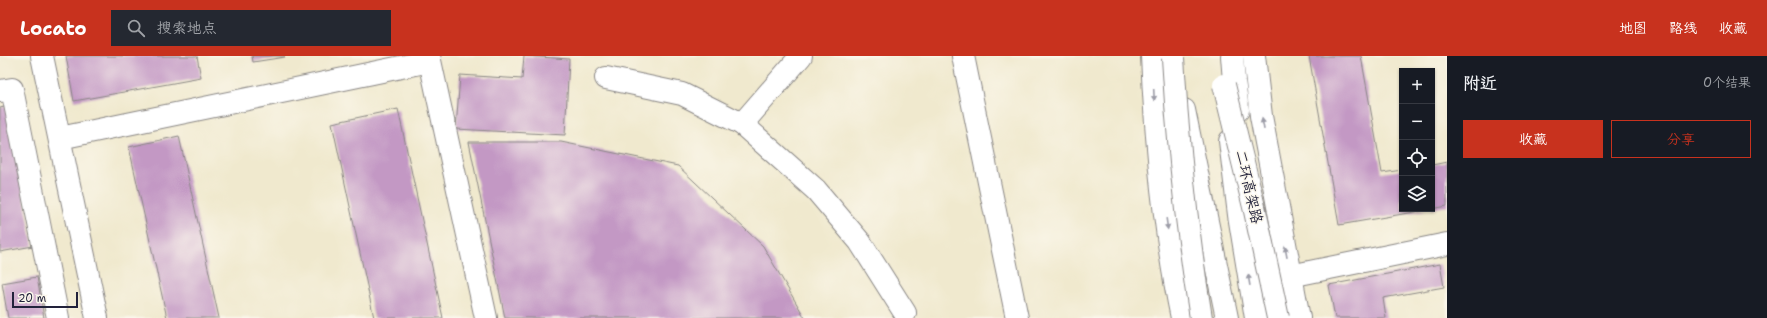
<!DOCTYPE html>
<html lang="zh">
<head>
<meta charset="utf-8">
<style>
	body { margin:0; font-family:"Shantell Sans","LXGW WenKai TC",sans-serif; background:#242831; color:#f1f3f6 }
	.controls { position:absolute; right:12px; top:12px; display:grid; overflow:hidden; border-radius:0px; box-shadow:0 1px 3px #0004 }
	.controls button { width:36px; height:36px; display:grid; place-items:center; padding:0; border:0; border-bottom:1px solid #363941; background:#171b24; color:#f1f3f6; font:20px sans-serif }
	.scale { position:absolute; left:12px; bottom:10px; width:66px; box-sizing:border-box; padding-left:4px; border:2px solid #22223b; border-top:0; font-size:11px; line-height:14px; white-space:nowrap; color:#22223b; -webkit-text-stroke:3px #fbf7ec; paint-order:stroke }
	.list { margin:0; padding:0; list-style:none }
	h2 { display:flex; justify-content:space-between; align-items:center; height:52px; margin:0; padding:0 16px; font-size:17px }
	h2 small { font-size:13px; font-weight:400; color:#9ea1a6 }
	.actions { display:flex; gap:8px; padding:12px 16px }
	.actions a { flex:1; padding:9px 0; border:1px solid #c8321e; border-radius:0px; text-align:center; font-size:14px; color:#c8321e }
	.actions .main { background:#c8321e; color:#fff }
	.icon { flex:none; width:22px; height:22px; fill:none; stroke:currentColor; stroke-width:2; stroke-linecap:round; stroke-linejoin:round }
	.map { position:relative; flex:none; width:1447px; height:262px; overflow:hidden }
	header { display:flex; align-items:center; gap:24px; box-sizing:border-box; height:56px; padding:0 20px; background:#c8321e; color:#fff }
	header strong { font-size:19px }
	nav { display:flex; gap:22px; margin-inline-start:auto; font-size:14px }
	.search { width:280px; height:36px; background:#242831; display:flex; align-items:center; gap:10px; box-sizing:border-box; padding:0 14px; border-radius:0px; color:#9ea1a6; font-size:15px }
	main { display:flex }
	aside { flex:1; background:#171b24 }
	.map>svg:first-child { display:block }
</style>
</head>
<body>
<header>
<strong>Locato</strong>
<div class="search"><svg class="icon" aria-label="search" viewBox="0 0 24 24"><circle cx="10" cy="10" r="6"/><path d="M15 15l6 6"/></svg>搜索地点</div>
<nav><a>地图</a><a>路线</a><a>收藏</a></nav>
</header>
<main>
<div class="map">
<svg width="1447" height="262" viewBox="0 0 1447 262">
	<rect width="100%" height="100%" fill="#fbf7ec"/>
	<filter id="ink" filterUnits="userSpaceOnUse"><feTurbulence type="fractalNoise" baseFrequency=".025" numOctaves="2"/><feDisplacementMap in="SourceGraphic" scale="8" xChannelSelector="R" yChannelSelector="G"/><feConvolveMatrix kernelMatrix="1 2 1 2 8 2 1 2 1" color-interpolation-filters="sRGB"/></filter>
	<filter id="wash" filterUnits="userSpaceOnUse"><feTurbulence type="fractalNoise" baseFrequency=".012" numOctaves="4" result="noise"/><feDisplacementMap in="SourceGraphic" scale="16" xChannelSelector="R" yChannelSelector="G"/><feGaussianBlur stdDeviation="0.9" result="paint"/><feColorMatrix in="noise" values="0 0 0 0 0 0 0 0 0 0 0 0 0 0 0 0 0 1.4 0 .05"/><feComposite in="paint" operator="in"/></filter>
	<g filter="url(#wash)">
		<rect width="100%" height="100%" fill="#f0e9ce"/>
		<g id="blocks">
			<g fill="#c398c4">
				<path d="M66 0H197L201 22 74 45Z"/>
				<path d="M252 0H284L285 1 253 6Z"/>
				<path d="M524 0 569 3 565 79 456 73 460 19 522 23Z"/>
				<path d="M1309 0H1361L1382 117 1402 114V153L1426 154 1339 169Z"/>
				<path d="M8 50 33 190 0 196V52Z"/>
				<path d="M398 53 443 262H374L332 67Z"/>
				<path d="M179 80 219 262H167L129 91Z"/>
				<path d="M469 86H561L678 110 763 190 805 262H505Z"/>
				<path d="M1447 106V150L1432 153V109Z"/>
				<path d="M1440 208 1444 231 1383 242 1386 262H1335L1329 229Z"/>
				<path d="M37 221 44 262H8L2 227Z"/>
			</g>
		</g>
	</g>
	<g filter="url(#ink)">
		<use href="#blocks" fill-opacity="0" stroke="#898684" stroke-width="1"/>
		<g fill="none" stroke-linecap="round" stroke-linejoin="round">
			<g stroke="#898684" stroke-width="24">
				<g id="minor">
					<path d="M42 0 97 262"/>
					<path d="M429 0 486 262"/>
					<path d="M801 0 742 68 816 134 860 186 905 257"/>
					<path d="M963 0 1017 262"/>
					<path d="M606 22 682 38 742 68"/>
					<path d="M0 35 12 33 58 262"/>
					<path d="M60 82 430 5"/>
					<path d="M1290 220 1447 188"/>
				</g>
			</g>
			<g stroke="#898684" stroke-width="24">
				<g id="major">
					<path d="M1152 0C1156 88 1164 176 1182 262"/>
					<path d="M1254 0 1261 60 1299 262"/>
				</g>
			</g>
			<g stroke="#898684" stroke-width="24">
				<g id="highway">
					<path d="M1232 0 1234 25 1238 54"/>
					<path d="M1184 54 1227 262"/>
					<path d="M1230 85 1239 159 1256 262"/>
				</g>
			</g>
			<use href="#minor" stroke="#fff" stroke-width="22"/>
			<use href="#major" stroke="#fff" stroke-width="22"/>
			<use href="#highway" stroke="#fff" stroke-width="22"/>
			<g stroke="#898684" stroke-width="24" stroke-linecap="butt">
				<g id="highway-bridge">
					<path d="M1173 2C1178 89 1187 176 1201 262"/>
					<path d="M1224 29 1255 155 1278 262"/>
				</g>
			</g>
			<use href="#highway-bridge" stroke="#fff" stroke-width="22"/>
		</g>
		<defs><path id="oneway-solid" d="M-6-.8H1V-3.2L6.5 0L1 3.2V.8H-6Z"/></defs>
		<g fill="#9c9ca7">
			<use href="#oneway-solid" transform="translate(1154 39) rotate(87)"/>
			<use href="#oneway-solid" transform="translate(1263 68) rotate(-100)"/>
			<use href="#oneway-solid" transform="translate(1167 168) rotate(82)"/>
			<use href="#oneway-solid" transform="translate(1286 196) rotate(-100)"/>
			<use href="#oneway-solid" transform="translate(1249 224) rotate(-99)"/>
		</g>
	</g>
	<g text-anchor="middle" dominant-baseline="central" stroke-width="3" stroke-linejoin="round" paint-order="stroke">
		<g font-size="15" fill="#22223b" stroke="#fbf7ec">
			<text transform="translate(1249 131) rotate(77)">二环高架路</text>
		</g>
	</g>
</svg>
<div class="controls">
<button>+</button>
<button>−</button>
<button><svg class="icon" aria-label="locate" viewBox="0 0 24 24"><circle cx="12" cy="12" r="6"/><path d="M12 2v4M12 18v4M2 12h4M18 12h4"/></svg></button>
<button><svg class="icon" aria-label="layers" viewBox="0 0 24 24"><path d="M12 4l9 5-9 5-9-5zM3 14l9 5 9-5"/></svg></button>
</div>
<div class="scale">20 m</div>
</div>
<aside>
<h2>附近<small>0个结果</small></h2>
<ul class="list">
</ul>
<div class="actions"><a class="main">收藏</a><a>分享</a></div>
</aside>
</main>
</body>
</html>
